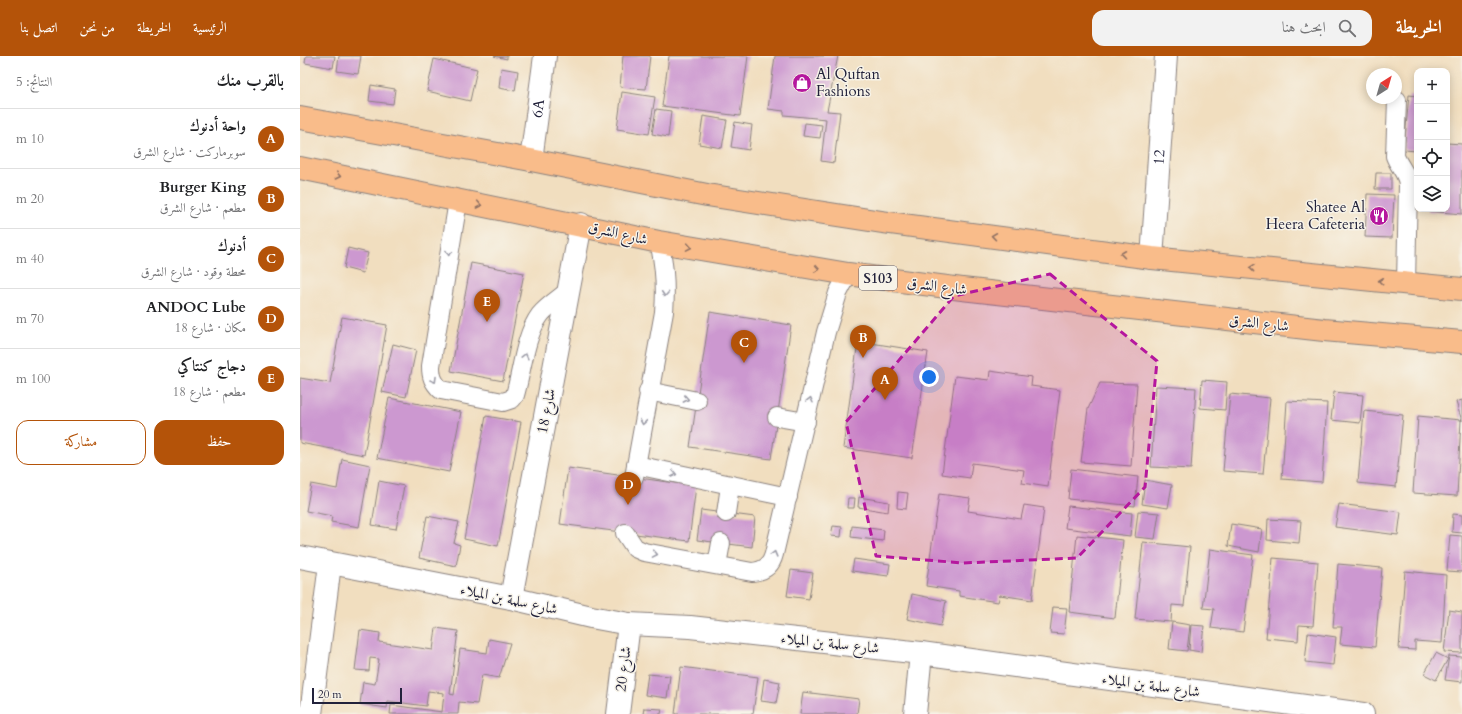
<!DOCTYPE html>
<html lang="ar">
<head>
<meta charset="utf-8">
<style>
	body { margin:0; font-family:Cardo,Amiri,serif; background:#f2f2f2; color:#202124; direction:rtl }
	.controls { position:absolute; right:12px; top:12px; display:grid; overflow:hidden; border-radius:8px; box-shadow:0 2px 10px #0003 }
	.controls button { width:36px; height:36px; display:grid; place-items:center; padding:0; border:0; border-bottom:1px solid #e0e0e0; background:#fff; color:#202124; font:20px sans-serif }
	.compass { position:absolute; left:1066px; top:12px; width:36px; height:36px; border-radius:50%; background:#fff; box-shadow:0 2px 10px #0003; rotate:37deg }
	.scale { position:absolute; left:12px; bottom:10px; width:90px; box-sizing:border-box; padding-left:4px; border:2px solid #22223b; border-top:0; font-size:11px; line-height:14px; white-space:nowrap; color:#22223b; -webkit-text-stroke:3px #f7f3e8; paint-order:stroke }
	.you { position:absolute; left:629px; top:321px; width:14px; height:14px; margin:-10px; border:3px solid #fff; border-radius:50%; background:#1a73e8; box-shadow:0 0 0 6px #1a73e833 }
	.badge { display:grid; place-items:center; width:26px; height:26px; border-radius:50%; background:#b45309; color:#fff; font-size:13px; font-weight:700 }
	.pin { position:absolute; translate:-50% -33px; filter:drop-shadow(0 1px 2px #0008) }
	.pin::after { content:''; position:absolute; top:21px; width:14px; height:12px; background:inherit; clip-path:polygon(0 0,100% 0,50% 100%) }
	.list { margin:0; padding:0; list-style:none }
	h2 { display:flex; justify-content:space-between; align-items:center; height:52px; margin:0; padding:0 16px; font-size:17px }
	h2 small { font-size:13px; font-weight:400; color:#757577 }
	.list li { display:grid; grid-template-columns:26px 1fr auto; gap:12px; align-items:center; box-sizing:border-box; height:60px; padding:0 16px; border-top:1px solid #e0e0e0 }
	.list b { display:block; font-size:15px; white-space:nowrap }
	.list p { margin:0; font-size:13px; white-space:nowrap; color:#757577 }
	.list em { font-size:13px; font-style:normal; color:#757577 }
	.actions { display:flex; gap:8px; padding:12px 16px }
	.actions a { flex:1; padding:9px 0; border:1px solid #b45309; border-radius:12px; text-align:center; font-size:14px; color:#b45309 }
	.actions .main { background:#b45309; color:#fff }
	.icon { flex:none; width:22px; height:22px; fill:none; stroke:currentColor; stroke-width:2; stroke-linecap:round; stroke-linejoin:round }
	.map { position:relative; flex:none; width:1162px; height:658px; overflow:hidden; direction:ltr }
	header { display:flex; align-items:center; gap:24px; box-sizing:border-box; height:56px; padding:0 20px; background:#b45309; color:#fff }
	header strong { font-size:19px }
	nav { display:flex; gap:22px; margin-inline-start:auto; font-size:14px }
	.search { width:280px; height:36px; background:#f2f2f2; display:flex; align-items:center; gap:10px; box-sizing:border-box; padding:0 14px; border-radius:12px; color:#757577; font-size:15px }
	main { display:flex }
	aside { flex:1; background:#fff }
	.map>svg:first-child { display:block }
</style>
</head>
<body>
<header>
<strong>الخريطة</strong>
<div class="search"><svg class="icon" aria-label="search" viewBox="0 0 24 24"><circle cx="10" cy="10" r="6"/><path d="M15 15l6 6"/></svg>ابحث هنا</div>
<nav><a>الرئيسية</a><a>الخريطة</a><a>من نحن</a><a>اتصل بنا</a></nav>
</header>
<main>
<div class="map">
<svg width="1162" height="658" viewBox="0 0 1162 658">
	<rect width="100%" height="100%" fill="#f7f3e8"/>
	<filter id="ink" filterUnits="userSpaceOnUse"><feTurbulence type="fractalNoise" baseFrequency=".025" numOctaves="2"/><feDisplacementMap in="SourceGraphic" scale="8" xChannelSelector="R" yChannelSelector="G"/><feConvolveMatrix kernelMatrix="1 2 1 2 8 2 1 2 1" color-interpolation-filters="sRGB"/></filter>
	<filter id="wash" filterUnits="userSpaceOnUse"><feTurbulence type="fractalNoise" baseFrequency=".012" numOctaves="4" result="noise"/><feDisplacementMap in="SourceGraphic" scale="16" xChannelSelector="R" yChannelSelector="G"/><feGaussianBlur stdDeviation="0.9" result="paint"/><feColorMatrix in="noise" values="0 0 0 0 0 0 0 0 0 0 0 0 0 0 0 0 0 1.4 0 .05"/><feComposite in="paint" operator="in"/></filter>
	<g filter="url(#wash)">
		<rect width="100%" height="100%" fill="#f1debf"/>
		<g id="blocks">
			<g fill="#cc98d0">
				<path d="M6 0H35L33 12 5 7Z"/>
				<path d="M39 0H61L58 18 37 15Z"/>
				<path d="M194 0H207V3Z"/>
				<path d="M323 0H350L346 33 320 31Z"/>
				<path d="M369 0H448L440 60 362 50Z"/>
				<path d="M475 0H538L527 55 540 56 534 107 521 105 526 63 484 59V55L468 53Z"/>
				<path d="M134 3 177 13 170 45 127 35Z"/>
				<path d="M201 12 218 15 215 35 199 32Z"/>
				<path d="M71 29 95 33 93 48 69 45Z"/>
				<path d="M322 36 355 41 349 78 317 73Z"/>
				<path d="M1109 39 1117 40V95L1104 94Z"/>
				<path d="M356 53 371 55 368 81 352 78Z"/>
				<path d="M403 60 427 64 422 92 399 88Z"/>
				<path d="M435 66 452 69 449 94 431 91Z"/>
				<path d="M505 67 522 69 520 82 503 80Z"/>
				<path d="M1147 87 1162 88V158L1128 155V153H1147Z"/>
				<path d="M1076 117H1091V133H1075Z"/>
				<path d="M1067 138 1094 139 1092 182 1065 181Z"/>
				<path d="M48 192 68 197 63 217 44 212Z"/>
				<path d="M171 207 224 217 203 325 151 315Z"/>
				<path d="M410 256 491 269 471 403 390 391Z"/>
				<path d="M42 261 87 269 64 399 0 387V322L30 327Z"/>
				<path d="M558 285 628 296 612 402 543 392Z"/>
				<path d="M93 288 116 294 106 341 82 336Z"/>
				<path d="M690 315 732 321 731 330 760 334 748 431 722 427 724 414 672 407 670 422 642 418 655 320 689 324Z"/>
				<path d="M902 324 927 326 925 354 900 352Z"/>
				<path d="M800 327 837 328 831 410 781 406 788 353Z"/>
				<path d="M856 330 896 332 891 413 851 411Z"/>
				<path d="M1034 336 1063 339 1060 367 1031 364Z"/>
				<path d="M930 338 970 342 963 418 923 415Z"/>
				<path d="M89 342 161 356 149 416 77 402Z"/>
				<path d="M1162 344V365L1156 346Z"/>
				<path d="M987 345 1027 347 1022 426 982 423Z"/>
				<path d="M1064 355 1103 359 1096 431 1058 427Z"/>
				<path d="M186 360 221 366 198 490 164 483Z"/>
				<path d="M1118 360 1161 364 1157 440 1113 437Z"/>
				<path d="M42 403 70 409 59 471 31 466 32 460 6 455 11 428 37 433Z"/>
				<path d="M268 412 396 430 389 485 260 468Z"/>
				<path d="M771 413 838 421 835 450 768 443Z"/>
				<path d="M845 424 872 429 868 452 842 448Z"/>
				<path d="M79 425 104 430 96 473 72 469Z"/>
				<path d="M598 436 608 437 606 453 597 452Z"/>
				<path d="M639 438 670 442 668 455 721 463 724 449 744 452 732 544 700 539 698 546 659 540V535L626 530Z"/>
				<path d="M559 441 589 446 588 456 558 451Z"/>
				<path d="M548 442H555L554 452H547Z"/>
				<path d="M1039 448 1101 456 1098 479 1035 471Z"/>
				<path d="M768 450 832 457 830 480 765 472Z"/>
				<path d="M401 454 455 461 452 491 397 484Z"/>
				<path d="M838 455 859 457 855 483 835 481Z"/>
				<path d="M1153 458 1162 459V477L1152 476Z"/>
				<path d="M127 460 159 466 154 487 160 489 156 510 119 502Z"/>
				<path d="M968 463 1001 465 999 487 967 484Z"/>
				<path d="M931 468 962 473 959 496 928 490Z"/>
				<path d="M533 470 542 471 541 481 531 480Z"/>
				<path d="M552 470 584 474 583 485 551 481Z"/>
				<path d="M777 479 823 484 815 562 769 556Z"/>
				<path d="M1150 479 1162 480V516L1147 515Z"/>
				<path d="M843 486 890 491 884 550 872 549 871 566 835 563Z"/>
				<path d="M910 493 953 499 943 576 911 572 914 553 903 552Z"/>
				<path d="M973 502 1018 506 1013 570 999 569 998 585 966 582Z"/>
				<path d="M554 503 590 508 588 520 552 515Z"/>
				<path d="M1038 508 1082 512 1075 591 1040 588 1042 571H1033Z"/>
				<path d="M491 514 513 517 509 543 487 540Z"/>
				<path d="M1105 515 1146 519 1142 587 1115 585V594L1099 593Z"/>
				<path d="M612 538 646 545 641 570 607 563Z"/>
				<path d="M753 551 767 552 764 578 750 577Z"/>
				<path d="M1149 554 1162 556V597L1144 596Z"/>
				<path d="M872 566 890 569 887 595 869 593Z"/>
				<path d="M891 569 904 570 901 596 889 594Z"/>
				<path d="M136 572 158 575 150 638 154 639 160 593 187 597 189 583 210 587 199 622 182 619 177 648 159 646 158 658H90L91 649 142 656 144 637 128 635 126 650 88 645 87 652 60 648 63 626 75 628 79 603 70 602 69 615 55 614 60 574 80 577 79 586 133 594Z"/>
				<path d="M1008 577 1036 581 1033 609 1005 606Z"/>
				<path d="M1136 597 1148 603 1136 624 1124 618Z"/>
				<path d="M1149 600 1162 601V626L1145 624Z"/>
				<path d="M381 611 458 621 453 658H375Z"/>
				<path d="M348 618 370 620 367 642 345 639Z"/>
				<path d="M464 623 480 626 476 647 461 645Z"/>
				<path d="M503 636 559 643 557 658H500Z"/>
				<path d="M344 652 362 653 361 658H343Z"/>
			</g>
		</g>
	</g>
	<g filter="url(#ink)">
		<use href="#blocks" fill-opacity="0" stroke="#8a807d" stroke-width="1"/>
		<g fill="none" stroke-linecap="round" stroke-linejoin="round">
			<g stroke="#8a807d" stroke-width="20">
				<g id="lane">
					<path d="M1097 44 1095 100C1099 111 1107 117 1108 128L1106 228"/>
					<path d="M158 145 131 310C131 321 133 326 141 334L203 346 212 343 215 339C222 315 225 279 240 259 247 250 259 243 268 235"/>
					<path d="M348 335 397 345"/>
					<path d="M477 361 506 366"/>
					<path d="M336 409 488 441"/>
					<path d="M334 421 364 256C366 231 365 210 359 186"/>
					<path d="M426 457 430 430"/>
					<path d="M325 477 335 492 344 496 452 516C464 515 471 510 474 498L526 276 538 237 548 218"/>
					<path d="M417 509 421 487"/>
				</g>
			</g>
			<g stroke="#8a807d" stroke-width="24">
				<g id="street">
					<path id="s1" d="M231 104 245 0"/>
					<path id="s2" d="M852 202 866 0"/>
					<path d="M0 501 211 542 291 561 329 568 390 571 621 597 1063 658"/>
					<path d="M211 542 281 168"/>
					<path d="M11 658 30 508"/>
					<path d="M318 658 329 568"/>
					<path d="M615 658 621 597"/>
				</g>
			</g>
			<g stroke="#8a807d" stroke-width="24">
				<g id="primary">
					<path d="M0 62 231 104 407 139 582 166 852 202 1162 233"/>
					<path d="M0 112 359 186 548 218 662 233 1024 274 1162 286"/>
				</g>
			</g>
			<use href="#lane" stroke="#fff" stroke-width="18"/>
			<use href="#street" stroke="#fff" stroke-width="22"/>
			<use href="#primary" stroke="#f9bc8a" stroke-width="22"/>
		</g>
		<defs><path id="oneway-chevron" d="M-2-3.5L2.5 0L-2 3.5" fill="none" stroke-width="1.6" stroke-linecap="round" stroke-linejoin="round"/></defs>
		<g stroke="#8e6f62">
			<use href="#oneway-chevron" transform="translate(38 120) rotate(12)"/>
			<use href="#oneway-chevron" transform="translate(179 149) rotate(11)"/>
			<use href="#oneway-chevron" transform="translate(694 180) rotate(-172)"/>
			<use href="#oneway-chevron" transform="translate(389 191) rotate(10)"/>
			<use href="#oneway-chevron" transform="translate(823 198) rotate(-172)"/>
			<use href="#oneway-chevron" transform="translate(952 212) rotate(-174)"/>
			<use href="#oneway-chevron" transform="translate(517 213) rotate(10)"/>
			<use href="#oneway-chevron" transform="translate(1081 225) rotate(-174)"/>
		</g>
		<g stroke="#9c9ca7">
			<use href="#oneway-chevron" transform="translate(149 197) rotate(99)"/>
			<use href="#oneway-chevron" transform="translate(365 238) rotate(94)"/>
			<use href="#oneway-chevron" transform="translate(225 300) rotate(-76)"/>
			<use href="#oneway-chevron" transform="translate(134 324) rotate(60)"/>
			<use href="#oneway-chevron" transform="translate(386 343) rotate(11)"/>
			<use href="#oneway-chevron" transform="translate(510 344) rotate(-77)"/>
			<use href="#oneway-chevron" transform="translate(343 366) rotate(99)"/>
			<use href="#oneway-chevron" transform="translate(374 418) rotate(13)"/>
			<use href="#oneway-chevron" transform="translate(355 498) rotate(10)"/>
			<use href="#oneway-chevron" transform="translate(474 498) rotate(-75)"/>
		</g>
	</g>
	<path fill="#b5179e" fill-opacity="0.2" stroke="#b5179e" stroke-width="3" stroke-dasharray="8 5" stroke-linejoin="round" d="M750 218 857 305 845 431 777 502 663 507 576 500 546 366 654 240Z"/>
	<defs>
		<g id="shop-disc" transform="scale(1)"><circle r="9.5" fill="#b5179e" stroke="#f7f3e8"/><path d="M-5-2.5h2.3a2.7 3.5 0 0 1 5.4 0H5L5.5 6h-11ZM-1.5-2.5h3a1.5 2.3 0 0 0-3 0Z" fill="#fff"/></g>
		<g id="restaurant-disc" transform="scale(1)"><circle r="9.5" fill="#b5179e" stroke="#f7f3e8"/><path d="M-5-6h1v4h1v-4h1v4h1v-4h1v5L-1.5 .5V6h-2V.5L-5-1ZM5-6V6H3V1.5H1.5Q1.5-4 5-6Z" fill="#fff"/></g>
	</defs>
	<g fill-rule="evenodd">
		<use href="#shop-disc" x="502" y="27"/>
		<use href="#restaurant-disc" x="1079" y="160"/>
	</g>
	<g text-anchor="middle" dominant-baseline="central" stroke-width="3" stroke-linejoin="round" paint-order="stroke">
		<rect fill="#f7f3e8" stroke="#62616f" stroke-width="1" x="559" y="210" width="38" height="24" rx="3"/>
		<g font-size="14" font-weight="bold" fill="#22223b">
			<text x="578" y="222">S103</text>
		</g>
		<g font-size="15" fill="#22223b" stroke="#f7f3e8" text-anchor="start">
			<text x="516" y="18">Al Quftan<tspan x="516" dy="17">Fashions</tspan></text>
			<text x="1065" y="151" text-anchor="end">Shatee Al<tspan x="1065" dy="17">Heera Cafeteria</tspan></text>
		</g>
		<g font-size="15" fill="#22223b" stroke="#f7f3e8">
			<text stroke="none"><textPath href="#s1" startOffset="52">6A</textPath></text>
			<text stroke="none"><textPath href="#s2" startOffset="101">12</textPath></text>
			<text transform="translate(318 177) rotate(13)">شارع الشرق</text>
			<text transform="translate(637 230) rotate(7)">شارع الشرق</text>
			<text transform="translate(959 267) rotate(6)">شارع الشرق</text>
			<text transform="translate(246 355) rotate(-79)">شارع 18</text>
			<text transform="translate(209 543) rotate(12)">شارع سلمة بن الميلاء</text>
			<text transform="translate(530 587) rotate(6)">شارع سلمة بن الميلاء</text>
			<text transform="translate(323 613) rotate(-83)">شارع 20</text>
			<text transform="translate(851 629) rotate(8)">شارع سلمة بن الميلاء</text>
		</g>
	</g>
</svg>
<div class="controls">
<button>+</button>
<button>−</button>
<button><svg class="icon" aria-label="locate" viewBox="0 0 24 24"><circle cx="12" cy="12" r="6"/><path d="M12 2v4M12 18v4M2 12h4M18 12h4"/></svg></button>
<button><svg class="icon" aria-label="layers" viewBox="0 0 24 24"><path d="M12 4l9 5-9 5-9-5zM3 14l9 5 9-5"/></svg></button>
</div>
<svg class="compass" viewBox="-18 -18 36 36"><path d="M0-13l5 13h-10z" fill="#e53935"/><path d="M0 13l5-13h-10z" fill="#757577"/></svg>
<div class="scale">20 m</div>
<div class="you"></div>
<div class="pin badge" style="left:585px;top:344px">A</div>
<div class="pin badge" style="left:563px;top:302px">B</div>
<div class="pin badge" style="left:444px;top:307px">C</div>
<div class="pin badge" style="left:328px;top:449px">D</div>
<div class="pin badge" style="left:187px;top:266px">E</div>
</div>
<aside>
<h2>بالقرب منك<small>النتائج: 5</small></h2>
<ul class="list">
<li><span class="badge">A</span><div><b>واحة أدنوك</b><p>سوبرماركت · شارع الشرق</p></div><em>10 m</em></li>
<li><span class="badge">B</span><div><b>Burger King</b><p>مطعم · شارع الشرق</p></div><em>20 m</em></li>
<li><span class="badge">C</span><div><b>أدنوك</b><p>محطة وقود · شارع الشرق</p></div><em>40 m</em></li>
<li><span class="badge">D</span><div><b>ANDOC Lube</b><p>مكان · شارع 18</p></div><em>70 m</em></li>
<li><span class="badge">E</span><div><b>دجاج كنتاكي</b><p>مطعم · شارع 18</p></div><em>100 m</em></li>
</ul>
<div class="actions"><a class="main">حفظ</a><a>مشاركة</a></div>
</aside>
</main>
</body>
</html>
